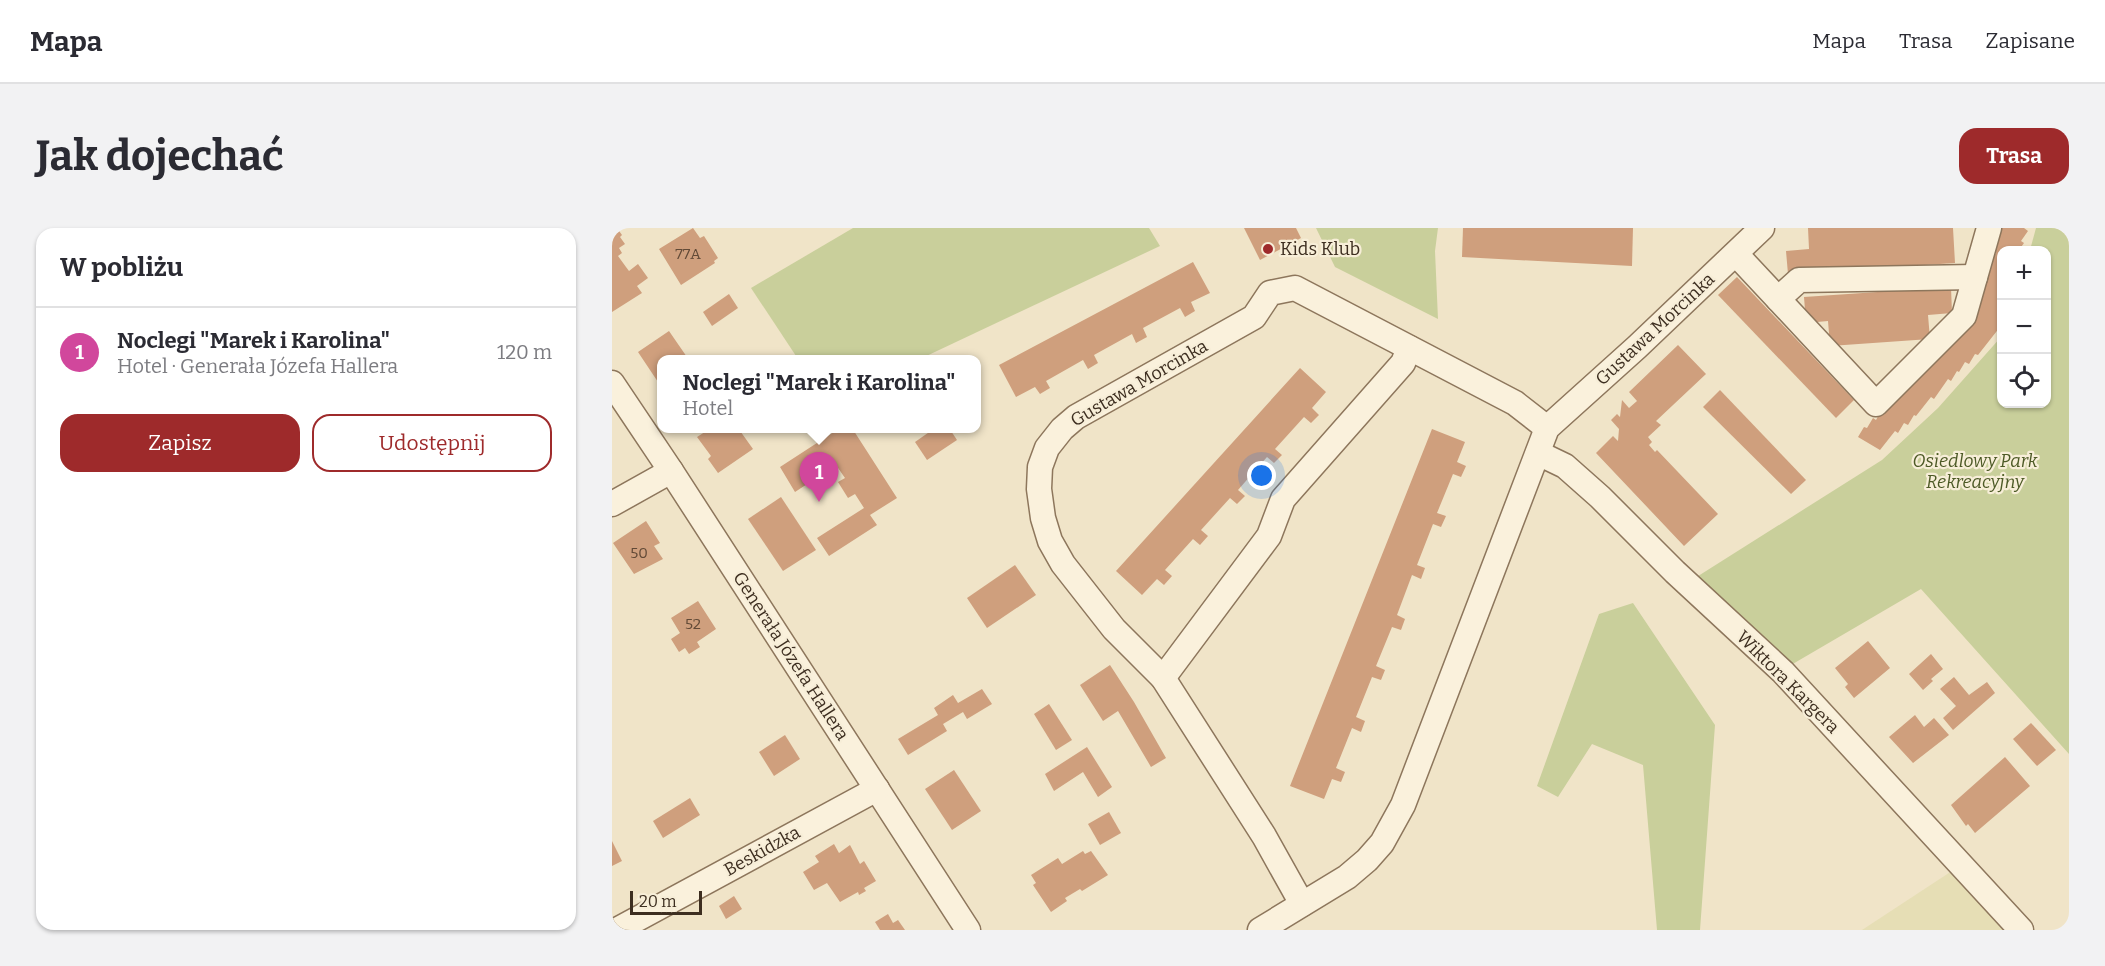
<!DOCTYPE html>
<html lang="pl">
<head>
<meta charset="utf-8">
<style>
	body { margin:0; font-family:Bitter,serif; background:#f2f2f3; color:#2b2b33 }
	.controls { position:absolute; right:18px; top:18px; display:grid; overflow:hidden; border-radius:12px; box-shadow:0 2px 4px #0004 }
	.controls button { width:54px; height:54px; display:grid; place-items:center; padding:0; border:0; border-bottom:2px solid #e1e1e2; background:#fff; color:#2b2b33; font:30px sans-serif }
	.scale { position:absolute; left:18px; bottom:15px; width:72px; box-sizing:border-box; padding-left:6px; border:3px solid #3d2e20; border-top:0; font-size:16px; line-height:21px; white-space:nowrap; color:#3d2e20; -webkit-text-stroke:4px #f7eed8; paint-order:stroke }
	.you { position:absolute; left:650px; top:248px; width:21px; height:21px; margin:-15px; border:4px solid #fff; border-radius:50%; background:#1a73e8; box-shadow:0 0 0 9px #1a73e833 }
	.badge { display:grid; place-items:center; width:39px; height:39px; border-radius:50%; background:#9e2a2b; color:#fff; font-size:20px; font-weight:700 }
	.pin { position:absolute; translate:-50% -50px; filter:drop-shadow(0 2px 3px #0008) }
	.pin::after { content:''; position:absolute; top:32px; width:21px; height:18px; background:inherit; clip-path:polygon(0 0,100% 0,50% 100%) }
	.popup { position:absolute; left:45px; top:127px; width:324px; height:78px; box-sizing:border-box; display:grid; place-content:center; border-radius:12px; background:#fff; filter:drop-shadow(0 2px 4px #0005); font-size:20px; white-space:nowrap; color:#7c7c81 }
	.popup b { font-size:22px; color:#2b2b33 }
	.popup::after { content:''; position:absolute; left:50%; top:100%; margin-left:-12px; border:12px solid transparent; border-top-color:#fff }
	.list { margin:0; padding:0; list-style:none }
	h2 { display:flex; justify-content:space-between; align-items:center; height:78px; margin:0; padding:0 24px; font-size:26px }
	h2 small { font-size:20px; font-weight:400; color:#7c7c81 }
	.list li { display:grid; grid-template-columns:39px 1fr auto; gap:18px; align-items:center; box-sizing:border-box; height:90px; padding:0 24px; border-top:2px solid #e1e1e2 }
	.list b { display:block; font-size:22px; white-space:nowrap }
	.list p { margin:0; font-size:20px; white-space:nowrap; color:#7c7c81 }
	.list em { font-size:20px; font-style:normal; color:#7c7c81 }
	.actions { display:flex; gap:12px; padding:18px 24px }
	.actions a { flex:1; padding:14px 0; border:2px solid #9e2a2b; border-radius:18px; text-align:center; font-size:21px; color:#9e2a2b }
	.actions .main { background:#9e2a2b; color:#fff }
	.icon { flex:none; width:33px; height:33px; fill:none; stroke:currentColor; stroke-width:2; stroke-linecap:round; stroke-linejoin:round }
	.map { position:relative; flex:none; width:1457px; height:702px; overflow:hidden; border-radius:18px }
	header { display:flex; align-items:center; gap:36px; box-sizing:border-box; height:84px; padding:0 30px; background:#fff; border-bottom:2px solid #e1e1e2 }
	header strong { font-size:28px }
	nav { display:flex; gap:33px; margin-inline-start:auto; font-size:21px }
	.intro { display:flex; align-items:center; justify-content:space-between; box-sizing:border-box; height:144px; padding:0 36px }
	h1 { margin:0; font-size:42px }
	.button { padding:15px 27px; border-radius:18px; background:#9e2a2b; color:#fff; font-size:21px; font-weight:700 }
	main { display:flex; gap:36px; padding:0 36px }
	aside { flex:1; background:#fff; border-radius:18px; box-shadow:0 2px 4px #0004 }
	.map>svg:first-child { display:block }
</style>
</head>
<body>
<header>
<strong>Mapa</strong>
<nav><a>Mapa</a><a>Trasa</a><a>Zapisane</a></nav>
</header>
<div class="intro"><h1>Jak dojechać</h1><a class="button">Trasa</a></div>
<main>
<aside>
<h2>W pobliżu<small></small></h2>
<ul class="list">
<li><span class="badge" style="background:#d1479c">1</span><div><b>Noclegi &quot;Marek i Karolina&quot;</b><p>Hotel · Generała Józefa Hallera</p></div><em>120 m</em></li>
</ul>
<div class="actions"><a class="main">Zapisz</a><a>Udostępnij</a></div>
</aside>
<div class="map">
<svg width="1457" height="702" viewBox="0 0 1457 702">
	<rect width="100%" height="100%" fill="#f0e4c8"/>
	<path fill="#e6deb5" d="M1346 639 1401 702H1250Z"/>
	<g fill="#c9cf9b">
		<path d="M241 0H537L548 18 308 131H186L139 60Z"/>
		<path d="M704 0H826L823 23 826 91 723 39Z"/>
		<path d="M1424 0H1457V526L1309 361 1179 437 1083 350 1270 232 1326 180 1389 109 1390 176H1434V22H1418Z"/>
		<path d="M1021 375 1103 497 1088 702H1045L1031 537 980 516 946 569 925 558 987 386Z"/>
	</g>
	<g fill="#cf9f7d">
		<path d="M0 0H5L10 7 8 9 13 16 7 20 10 25 6 28 14 39 17 43 26 36 36 50 25 58 30 65 0 84Z"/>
		<path d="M81 0 88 10 92 8 106 30 102 33 103 35 69 57 47 21Z"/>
		<path d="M632 0H684L689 10 648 32Z"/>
		<path d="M851 0H1021L1020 38 850 29Z"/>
		<path d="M1196 0H1341L1343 35 1176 46 1174 23 1197 21Z"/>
		<path d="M1390 0H1412L1416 3 1409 13 1412 15 1407 22H1390V81L1387 84 1390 89 1385 97 1388 99 1366 127 1363 126 1357 136 1353 134 1347 144 1345 143 1339 153 1336 151 1322 171 1319 169 1304 188 1302 187 1296 197 1292 195 1286 205 1283 203 1268 222 1246 209 1252 199 1255 200 1261 190 1264 192 1270 181 1341 112 1344 114 1350 104 1352 105 1366 85 1363 83 1369 73 1365 71 1373 47 1379 37 1377 35 1384 25 1380 23 1387 13 1384 11Z"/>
		<path d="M581 34 598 65 579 74 583 83 573 89 568 80 531 100 535 109 524 115 520 106 482 127 486 135 476 141 471 132 434 153 438 160 428 166 423 159 404 169 387 137Z"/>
		<path d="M1125 49 1242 172 1224 190 1106 67Z"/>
		<path d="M1339 59 1340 85 1316 87 1318 111 1218 118 1216 93 1194 95 1192 69Z"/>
		<path d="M117 66 126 80 100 98 91 84Z"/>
		<path d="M57 103 77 132H50V160L26 124Z"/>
		<path d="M1066 117 1094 146 1044 193 1049 197 1036 209 1040 214 1037 217 1043 224 1045 222 1106 286 1072 318 984 225 1001 208 1006 213 1007 201 999 192 1005 186 1008 189 1010 172 1017 180 1025 173 1017 164Z"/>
		<path d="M688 140 714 164 700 180 707 187 699 195 692 189 663 221 670 227 662 235 655 229 626 262 633 268 625 276 618 270 589 302 596 308 588 317 581 311 553 342 560 348 552 357 545 351 530 367 504 343Z"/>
		<path d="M1108 162 1194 252 1179 266 1091 179Z"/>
		<path d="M99 200H126L141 221 106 245 96 231 99 228 85 209Z"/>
		<path d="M228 200H240L285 270 258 287 265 297 217 328 205 310 252 280 243 266 236 270 226 254 233 250 224 237 183 264 168 239Z"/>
		<path d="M323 200H337L345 212 315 232 303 214Z"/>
		<path d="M820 201 853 214 845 234 854 238 849 249 841 246 825 285 834 288 829 299 821 296 805 337 813 340 809 351 800 347 785 387 793 391 789 402 780 399 764 438 773 442 769 452 760 449 744 489 753 493 749 504 740 500 724 540 733 544 729 554 720 551 712 571 678 558Z"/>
		<path d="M169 269 204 322 171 343 136 291Z"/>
		<path d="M34 293 48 315 42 318 51 331 22 346 1 315Z"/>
		<path d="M403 337 424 367 375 400 355 370Z"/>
		<path d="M86 373 104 401 85 414 88 419 77 426 73 420 67 424 59 411 68 405 59 390Z"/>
		<path d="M1256 413 1278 440 1242 470 1233 459 1236 456 1223 440Z"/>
		<path d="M1319 426 1331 441 1319 451 1321 453 1311 462 1297 446Z"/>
		<path d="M498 437 522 474 517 477 522 474 554 530 539 539 506 483 491 493 468 457Z"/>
		<path d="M1342 449 1357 467 1375 454 1383 465 1341 502 1331 490 1344 478 1328 461Z"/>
		<path d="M370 461 380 476 355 491 351 484 331 496 335 503 296 527 286 511 326 487 322 480 341 467 346 475Z"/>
		<path d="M437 476 460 512 444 522 422 486Z"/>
		<path d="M1303 487 1312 499 1322 490 1337 507 1301 535 1277 509Z"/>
		<path d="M1419 495 1444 522 1425 538 1401 511Z"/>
		<path d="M173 507 188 531 162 548 147 524Z"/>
		<path d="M475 519 500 559 486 569 471 544 442 563 433 546Z"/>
		<path d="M1393 529 1418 558 1363 605 1356 596 1354 598 1339 577Z"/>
		<path d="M342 542 369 583 340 602 313 561Z"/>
		<path d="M78 570 88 587 51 610 41 593Z"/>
		<path d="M497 584 509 605 488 617 476 596Z"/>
		<path d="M0 613 10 633 0 638Z"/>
		<path d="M222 616 227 625 238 617 248 636 252 633 264 653 252 660 254 663 247 667 246 664 228 674 215 655 202 662 191 644 207 634 203 628Z"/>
		<path d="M471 623 473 626 479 623 496 647 470 663 468 661 453 670 455 673 439 684 421 657 424 655 419 647 446 630 450 636Z"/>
		<path d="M122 668 130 681 114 691 107 678Z"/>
		<path d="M276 686 281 695 286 692 293 702H268L263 694Z"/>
	</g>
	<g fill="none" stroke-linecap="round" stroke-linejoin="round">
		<g stroke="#8d765c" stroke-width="27">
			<g id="minor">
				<path d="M1124 26 1264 176 1352 88 1377 0"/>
				<path d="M1166 71 1187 52 1363 49"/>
				<path d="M0 155 59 243 356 702"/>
				<path d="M926 225 953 238 988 269 1063 344 1171 444 1409 702"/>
				<path d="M0 276 59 243"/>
				<path d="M551 450 657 308 671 271 791 135 797 120"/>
				<path d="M690 676 652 608 551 450 502 401 451 336 438 313 431 290 427 261 428 239 435 220 450 201 464 189 642 89 658 65 683 60 903 175 935 200"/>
				<path d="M5 702 265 561"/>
				<path d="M648 702 735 649 755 632 770 615 791 577 935 200 1025 119 1150 0"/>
			</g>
		</g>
		<use href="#minor" stroke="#faf1dc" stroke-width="24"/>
	</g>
	<circle fill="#9e2a2b" stroke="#f7eed8" stroke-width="2" cx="656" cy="21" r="6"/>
	<g text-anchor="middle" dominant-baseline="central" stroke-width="4.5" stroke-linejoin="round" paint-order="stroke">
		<g font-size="15" fill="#624a37">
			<text x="76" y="26">77A</text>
			<text x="27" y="325">50</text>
			<text x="81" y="396">52</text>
		</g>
		<g font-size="18" fill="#3d2e20" stroke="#f7eed8" text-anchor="start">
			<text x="668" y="21">Kids Klub</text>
		</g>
		<g font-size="18" fill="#3d2e20" stroke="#f7eed8">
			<text transform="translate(1043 101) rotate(-43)">Gustawa Morcinka</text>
			<text transform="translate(527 155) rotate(-30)">Gustawa Morcinka</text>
			<text transform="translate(179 428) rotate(57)">Generała Józefa Hallera</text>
			<text transform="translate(1176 454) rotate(45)">Wiktora Kargera</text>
			<text transform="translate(150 623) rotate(-29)">Beskidzka</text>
		</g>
		<g font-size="18" font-style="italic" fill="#4d5a26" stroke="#f7eed8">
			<text x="1363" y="233">Osiedlowy Park<tspan x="1363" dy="21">Rekreacyjny</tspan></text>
		</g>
	</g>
</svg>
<div class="controls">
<button>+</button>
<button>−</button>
<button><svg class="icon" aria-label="locate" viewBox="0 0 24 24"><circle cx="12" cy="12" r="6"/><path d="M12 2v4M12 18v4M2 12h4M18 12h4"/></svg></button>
</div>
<div class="scale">20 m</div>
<div class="you"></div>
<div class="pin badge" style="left:207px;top:274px;background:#d1479c">1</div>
<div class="popup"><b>Noclegi &quot;Marek i Karolina&quot;</b>Hotel</div>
</div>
</main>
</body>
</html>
